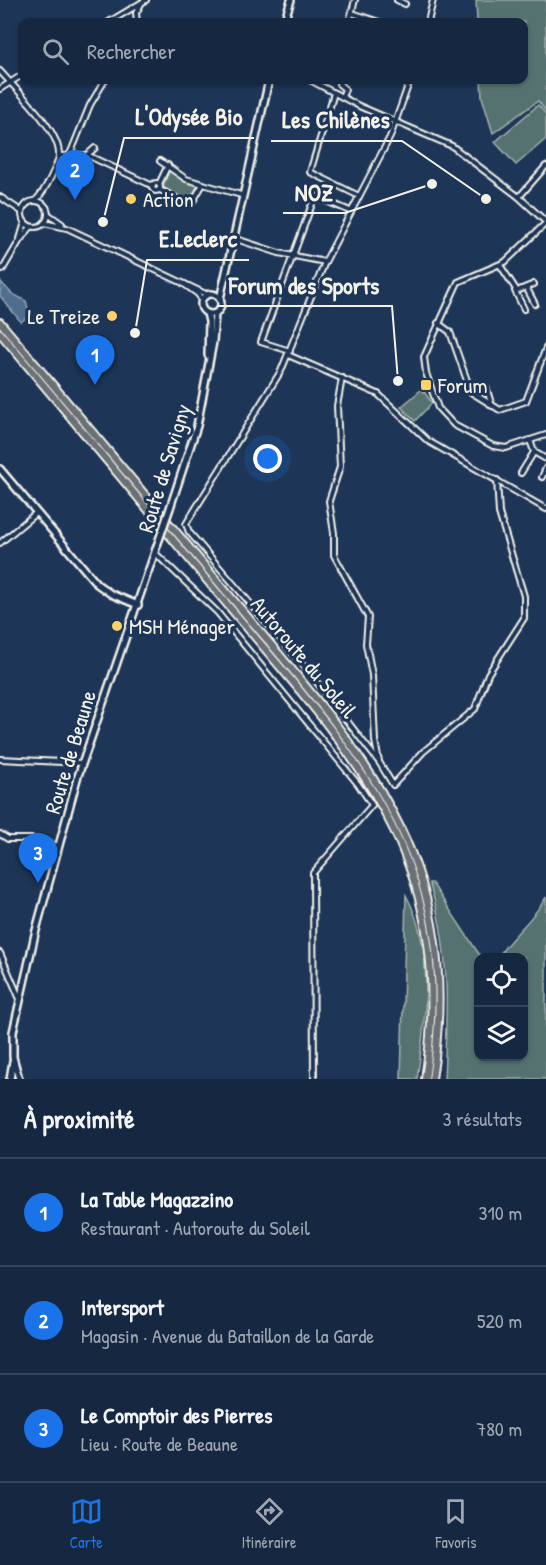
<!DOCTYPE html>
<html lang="fr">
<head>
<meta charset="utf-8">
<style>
	body { margin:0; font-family:"Patrick Hand",sans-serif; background:#23344c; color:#f1f3f6 }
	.controls { position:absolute; right:18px; bottom:18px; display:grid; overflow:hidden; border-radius:12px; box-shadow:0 2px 4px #0004 }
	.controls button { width:54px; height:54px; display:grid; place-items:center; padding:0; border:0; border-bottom:2px solid #35445a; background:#162841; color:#f1f3f6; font:30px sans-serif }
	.you { position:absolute; left:268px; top:459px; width:21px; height:21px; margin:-15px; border:4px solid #fff; border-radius:50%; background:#1a73e8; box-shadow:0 0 0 9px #1a73e833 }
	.badge { display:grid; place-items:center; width:39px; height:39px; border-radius:50%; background:#1a73e8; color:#fff; font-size:20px; font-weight:700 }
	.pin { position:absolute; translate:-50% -50px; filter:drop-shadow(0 2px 3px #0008) }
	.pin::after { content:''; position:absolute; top:32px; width:21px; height:18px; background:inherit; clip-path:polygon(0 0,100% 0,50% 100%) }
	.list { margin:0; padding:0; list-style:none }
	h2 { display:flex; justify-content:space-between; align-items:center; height:78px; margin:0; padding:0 24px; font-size:26px }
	h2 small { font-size:20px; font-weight:400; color:#9ea6b1 }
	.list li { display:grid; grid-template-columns:39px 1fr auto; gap:18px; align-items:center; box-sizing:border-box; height:108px; padding:0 24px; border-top:2px solid #35445a }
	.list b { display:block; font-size:22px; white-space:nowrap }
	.list p { margin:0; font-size:20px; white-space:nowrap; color:#9ea6b1 }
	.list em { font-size:20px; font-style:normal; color:#9ea6b1 }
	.icon { flex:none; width:33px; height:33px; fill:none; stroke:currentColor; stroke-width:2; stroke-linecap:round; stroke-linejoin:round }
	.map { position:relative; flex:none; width:546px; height:1079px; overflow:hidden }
	.search { position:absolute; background:#162841; box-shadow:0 2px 4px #0004; left:18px; right:18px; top:18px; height:66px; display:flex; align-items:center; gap:15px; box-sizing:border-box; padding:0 21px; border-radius:12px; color:#9ea6b1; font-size:22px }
	.sheet { height:402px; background:#162841 }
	nav { display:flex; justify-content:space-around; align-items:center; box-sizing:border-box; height:84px; border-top:2px solid #35445a; background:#162841; font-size:16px; color:#9ea6b1 }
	nav a { display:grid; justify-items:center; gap:3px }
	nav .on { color:#1a73e8 }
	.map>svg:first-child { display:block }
</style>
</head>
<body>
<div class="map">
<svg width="546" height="1079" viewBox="0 0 546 1079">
	<rect width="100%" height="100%" fill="#1d3557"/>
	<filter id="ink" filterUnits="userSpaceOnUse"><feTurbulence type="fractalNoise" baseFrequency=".0167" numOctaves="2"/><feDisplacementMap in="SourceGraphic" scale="12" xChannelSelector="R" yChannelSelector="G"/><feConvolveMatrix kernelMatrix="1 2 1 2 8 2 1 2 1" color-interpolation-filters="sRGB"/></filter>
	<g filter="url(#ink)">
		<g fill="#567270" stroke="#a5b2ac" stroke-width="1.5">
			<path d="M476 0H546V111L538 101 493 133 482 97 481 80H524V22H477Z"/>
			<path d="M538 105 546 114V139L516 165 495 142Z"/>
			<path d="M170 169 184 180 198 185 189 201 163 187Z"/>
			<path d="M422 389 432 403 415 421 401 407Z"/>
			<path d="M429 883H432L481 957H478V1056H524V957H498C511 936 535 918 546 897V1079H444C447 1013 451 947 429 883Z"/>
			<path d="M406 895C435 948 426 1021 417 1079H401Z"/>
		</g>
		<path fill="#4f6e8f" stroke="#91a2b3" stroke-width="1.5" d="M1 282 11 293 26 301 30 315 21 322 0 296Z"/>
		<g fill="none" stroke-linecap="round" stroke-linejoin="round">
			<g stroke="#f4f1e8" stroke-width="8">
				<g id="minor">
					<path d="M397 0 405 4"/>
					<path d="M352 13 379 22"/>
					<path d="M109 22 146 0"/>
					<path d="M137 22 136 13 141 4"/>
					<path d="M349 22 355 0"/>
					<path d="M428 22 433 0"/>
					<path d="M0 71C16 90 60 130 59 155 59 162 54 170 51 177 47 185 43 193 36 200"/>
					<path d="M310 80 359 106 452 146 519 197 546 222"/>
					<path d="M340 80 339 84 345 89 342 97"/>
					<path d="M0 89 22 75"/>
					<path d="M334 93 310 172 359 196"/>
					<path d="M87 155 95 148"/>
					<path d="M59 156H68L71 152 90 105 105 80"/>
					<path d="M68 156 87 155 153 186"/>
					<path d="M160 161 186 179 203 184"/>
					<circle cx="156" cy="187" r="4"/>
					<path d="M159 184 168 165"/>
					<path d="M160 190 186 204 192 203 203 184 241 195"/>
					<path d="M303 191 350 211"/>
					<path d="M0 197 21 211"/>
					<path d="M519 197 546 166"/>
					<circle cx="35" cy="214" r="13"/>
					<path d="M48 214 62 224"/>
					<path d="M44 223 67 228 208 295"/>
					<path d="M546 223 505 262 458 282 424 357 426 373 438 408 454 425 493 446 506 448 546 435"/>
					<path d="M233 238 279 253 325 262"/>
					<path d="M20 239 25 222"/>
					<path d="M500 265 517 291 534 284"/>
					<path d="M3 269 20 240 31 227"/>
					<path d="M184 284 198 294 202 301"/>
					<path d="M527 289 535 304"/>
					<path d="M515 291 524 309"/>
					<path d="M438 323 450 332 471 392 500 410 526 401 546 348"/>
					<path d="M290 351 261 342 315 196"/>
					<path d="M288 355 378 394 428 441 546 509"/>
					<path d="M342 378 337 406 340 467 329 501 334 533V555L368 617 366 644 372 675 375 741 379 762 393 785 423 752 475 709 488 674 524 618V596L499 513 497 480"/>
					<path d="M471 392 486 387 492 406"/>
					<path d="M534 452 546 459"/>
					<path d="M521 473 534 452 530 440"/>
					<path d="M542 477 546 468"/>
					<path d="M0 543 36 513"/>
					<path d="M155 553 217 612 358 784 372 805 313 873 314 1079"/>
					<path d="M0 759 82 763"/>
					<path d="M379 762 308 671 189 532 186 524 281 371 325 262 390 137 410 80"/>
					<path d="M0 834 8 839H33L58 846"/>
					<path d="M0 953 19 997"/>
				</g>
			</g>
			<g stroke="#f4f1e8" stroke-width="10">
				<g id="secondary">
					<path d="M284 22 291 0"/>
					<circle cx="211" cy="304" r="10"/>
					<path d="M220 299 269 80"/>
					<path d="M207 313 209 322 208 355"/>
					<path d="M0 469 97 584 111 594 138 605"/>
					<path d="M170 508 197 426 213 342 215 314"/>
					<path d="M10 1079 13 1061"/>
					<path d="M19 1079 13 1057V1032L35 934 77 779 159 540"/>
				</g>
			</g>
			<g stroke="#f4f1e8" stroke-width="10">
				<g id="motorway">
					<path d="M0 322C73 409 146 496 219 583 353 743 468 852 432 1079"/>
					<path d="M0 333C72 419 144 505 216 591 349 750 460 853 425 1079"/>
				</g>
			</g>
			<use href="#minor" stroke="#1d3557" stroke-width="4"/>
			<use href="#secondary" stroke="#1d3557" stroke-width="5"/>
			<use href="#motorway" stroke="#6a7074" stroke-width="6"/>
			<g stroke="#f4f1e8" stroke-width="10" stroke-linecap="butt">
				<path id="secondary-bridge" d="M159 540 170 508"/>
			</g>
			<use href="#secondary-bridge" stroke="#1d3557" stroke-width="5"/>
		</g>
	</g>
	<g fill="#ffd166" stroke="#1d3557" stroke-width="2">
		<circle cx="131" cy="199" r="6"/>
		<circle cx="112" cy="316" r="6"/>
		<rect x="420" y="379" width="12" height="12" rx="3"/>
		<circle cx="117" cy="626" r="6"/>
	</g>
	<g text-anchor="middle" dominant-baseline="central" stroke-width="6" stroke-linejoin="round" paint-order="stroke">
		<g font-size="22" fill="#f4f1e8" stroke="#1d3557" text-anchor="start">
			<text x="143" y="199">Action</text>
			<text x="100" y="316" text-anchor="end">Le Treize</text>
			<text x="438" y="385">Forum</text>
			<text x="129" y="626">MSH Ménager</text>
		</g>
		<g font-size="22" fill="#f4f1e8" stroke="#1d3557">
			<text transform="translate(164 468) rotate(-73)">Route de Savigny</text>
			<text transform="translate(304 657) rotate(50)">Autoroute du Soleil</text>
			<text transform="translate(70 752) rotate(-73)">Route de Beaune</text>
		</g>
	</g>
	<path fill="none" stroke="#f4f1e8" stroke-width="2" d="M103 222L124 138H254M486 199L402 141H271M432 184L345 213H283M135 333L147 260H249M398 381L392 306H217"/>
	<g fill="#f4f1e8" stroke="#1d3557" stroke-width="2">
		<circle cx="103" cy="222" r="6"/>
		<circle cx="486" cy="199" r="6"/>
		<circle cx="432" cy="184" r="6"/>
		<circle cx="135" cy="333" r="6"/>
		<circle cx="398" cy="381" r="6"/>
	</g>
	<g font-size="24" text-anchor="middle" font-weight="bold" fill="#f4f1e8" stroke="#1d3557" stroke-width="6" stroke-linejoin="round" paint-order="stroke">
		<text x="189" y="125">L'Odysée Bio</text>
		<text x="336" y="128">Les Chilènes</text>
		<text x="314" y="201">NOZ</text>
		<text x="198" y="247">E.Leclerc</text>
		<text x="304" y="294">Forum des Sports</text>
	</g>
</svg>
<div class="controls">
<button><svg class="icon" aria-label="locate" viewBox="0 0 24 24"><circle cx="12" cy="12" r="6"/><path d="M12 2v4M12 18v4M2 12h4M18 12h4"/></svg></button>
<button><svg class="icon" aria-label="layers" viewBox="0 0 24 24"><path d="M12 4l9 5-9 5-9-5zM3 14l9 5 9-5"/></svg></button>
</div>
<div class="you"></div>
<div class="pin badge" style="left:95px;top:385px">1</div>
<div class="pin badge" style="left:75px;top:200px">2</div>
<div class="pin badge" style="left:38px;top:883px">3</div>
<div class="search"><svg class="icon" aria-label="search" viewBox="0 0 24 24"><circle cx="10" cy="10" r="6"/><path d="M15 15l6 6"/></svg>Rechercher</div>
</div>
<section class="sheet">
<h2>À proximité<small>3 résultats</small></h2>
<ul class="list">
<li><span class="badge">1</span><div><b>La Table Magazzino</b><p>Restaurant · Autoroute du Soleil</p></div><em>310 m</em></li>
<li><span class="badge">2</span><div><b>Intersport</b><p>Magasin · Avenue du Bataillon de la Garde</p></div><em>520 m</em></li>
<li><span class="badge">3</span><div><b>Le Comptoir des Pierres</b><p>Lieu · Route de Beaune</p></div><em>780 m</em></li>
</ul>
</section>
<nav>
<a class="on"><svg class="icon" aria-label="map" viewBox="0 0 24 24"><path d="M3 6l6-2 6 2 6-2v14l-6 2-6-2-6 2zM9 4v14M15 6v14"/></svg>Carte</a>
<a><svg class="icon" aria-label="directions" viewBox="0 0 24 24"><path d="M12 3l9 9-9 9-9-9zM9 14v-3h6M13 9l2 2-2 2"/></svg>Itinéraire</a>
<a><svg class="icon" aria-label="saved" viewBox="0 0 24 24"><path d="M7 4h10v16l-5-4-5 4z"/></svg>Favoris</a>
</nav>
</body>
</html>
